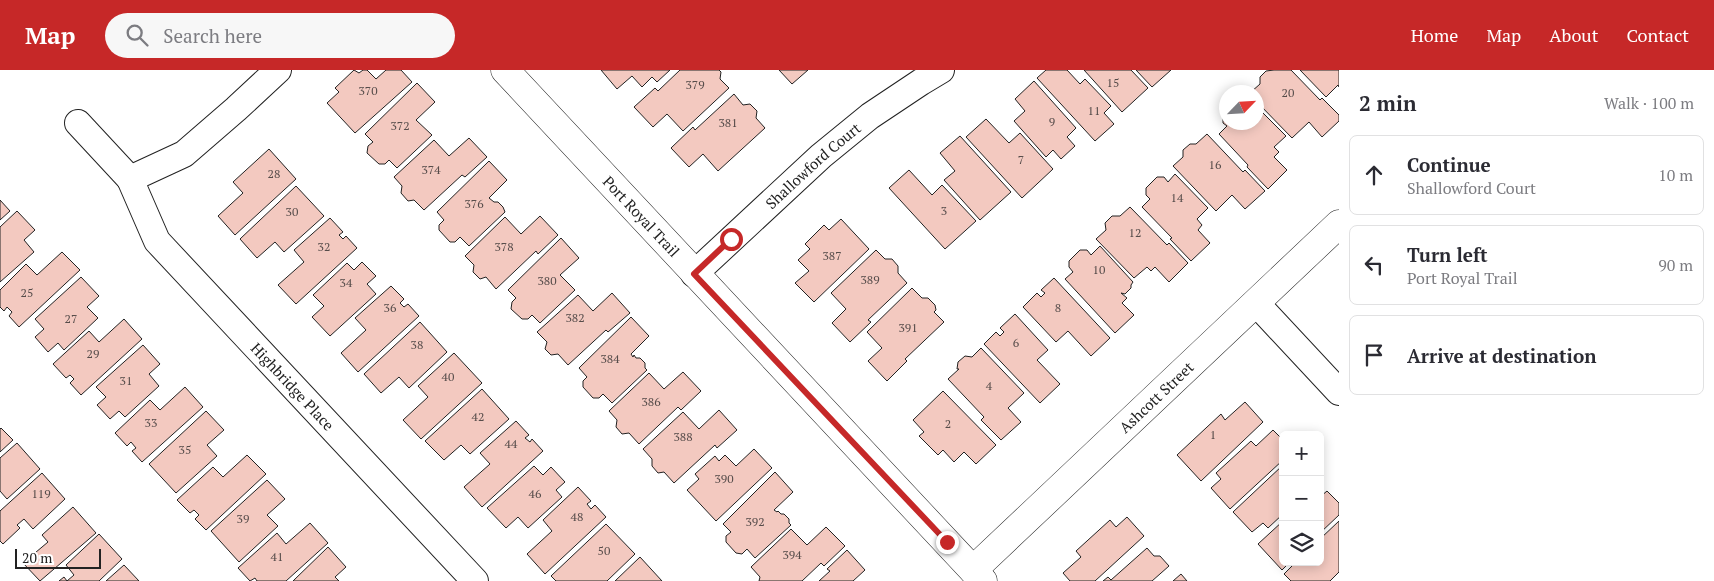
<!DOCTYPE html>
<html lang="en">
<head>
<meta charset="utf-8">
<style>
	body { margin:0; font-family:"PT Serif",serif; background:#f7f7f7; color:#2b2b33 }
	.controls { position:absolute; right:15px; bottom:15px; display:grid; overflow:hidden; border-radius:8px; box-shadow:0 2px 12px #0003 }
	.controls button { width:45px; height:45px; display:grid; place-items:center; padding:0; border:0; border-bottom:1px solid #e1e1e2; background:#fff; color:#2b2b33; font:25px sans-serif }
	.compass { position:absolute; left:1219px; top:15px; width:45px; height:45px; border-radius:50%; background:#fff; box-shadow:0 2px 12px #0003; rotate:65deg }
	.scale { position:absolute; left:15px; bottom:12px; width:86px; box-sizing:border-box; padding-left:5px; border:2px solid #222; border-top:0; font-size:14px; line-height:18px; white-space:nowrap; color:#222; -webkit-text-stroke:4px #fff; paint-order:stroke }
	.stop { position:absolute; width:15px; height:15px; margin:-11px; border:4px solid #c62828; border-radius:50%; background:#fff }
	.stop.end { background:#c62828; border-color:#fff; box-shadow:0 1px 5px #0008 }
	.list { margin:0; padding:0; list-style:none }
	h2 { display:flex; justify-content:space-between; align-items:center; height:65px; margin:0; padding:0 20px; font-size:21px }
	h2 small { font-size:16px; font-weight:400; color:#7c7c81 }
	.list li { display:grid; grid-template-columns:32px 1fr auto; gap:15px; align-items:center; box-sizing:border-box; height:80px; margin:0 10px 10px; padding:0 10px; border:1px solid #e1e1e2; border-radius:8px }
	.list b { display:block; font-size:19px; white-space:nowrap }
	.list p { margin:0; font-size:16px; white-space:nowrap; color:#7c7c81 }
	.list em { font-size:16px; font-style:normal; color:#7c7c81 }
	.icon { flex:none; width:28px; height:28px; fill:none; stroke:currentColor; stroke-width:2; stroke-linecap:round; stroke-linejoin:round }
	.map { position:relative; flex:none; width:1339px; height:511px; overflow:hidden }
	header { display:flex; align-items:center; gap:30px; box-sizing:border-box; height:70px; padding:0 25px; background:#c62828; color:#fff }
	header strong { font-size:24px }
	nav { display:flex; gap:28px; margin-inline-start:auto; font-size:18px }
	.search { width:350px; height:45px; background:#f7f7f7; display:flex; align-items:center; gap:12px; box-sizing:border-box; padding:0 18px; border-radius:28px; color:#7c7c81; font-size:19px }
	main { display:flex }
	aside { flex:1; background:#fff }
	.map>svg:first-child { display:block }
</style>
</head>
<body>
<header>
<strong>Map</strong>
<div class="search"><svg class="icon" aria-label="search" viewBox="0 0 24 24"><circle cx="10" cy="10" r="6"/><path d="M15 15l6 6"/></svg>Search here</div>
<nav><a>Home</a><a>Map</a><a>About</a><a>Contact</a></nav>
</header>
<main>
<div class="map">
<svg width="1339" height="511" viewBox="0 0 1339 511">
	<rect width="100%" height="100%" fill="#fff"/>
	<g fill="#f3c9c0" stroke="#222">
		<path d="M354 0 359 3 363 0H367L376 9 386 0H401L412 12 355 63 327 33 339 22 335 18Z"/>
		<path d="M601 0H670L657 12 652 7 642 17 632 6 617 19Z"/>
		<path d="M680 0H719L721 2 720 9 729 18 683 61 667 44 653 57 634 37 655 18 658 21Z"/>
		<path d="M779 0H808L792 14Z"/>
		<path d="M1046 0H1067L1080 14 1085 9 1111 36 1104 43 1114 54 1095 71 1037 8Z"/>
		<path d="M1084 0H1131L1148 18 1122 42Z"/>
		<path d="M1136 0H1171L1152 17Z"/>
		<path d="M1274 0H1291L1320 30 1322 28 1339 45V51L1322 67 1309 52 1292 68 1256 31V22H1251L1260 14V7L1266 1Z"/>
		<path d="M1300 0H1339V17L1338 15 1326 27Z"/>
		<path d="M1034 11 1076 58 1067 67 1075 76 1061 89 1053 80 1046 87 1014 51 1025 41 1015 29Z"/>
		<path d="M417 13 435 32 416 50 432 65 397 98 389 90 385 94H379L367 83 368 76 373 72 365 64Z"/>
		<path d="M734 24 743 35 750 34 757 41 756 48 765 58 718 101 703 84 689 97 671 78 693 57 695 60Z"/>
		<path d="M1256 36 1286 66 1274 77 1279 82 1274 87 1287 100 1268 119 1247 97 1248 95 1219 64 1227 56 1223 53V46L1226 43V52H1256Z"/>
		<path d="M986 49 1009 73 1020 63 1053 99 1022 128 966 67Z"/>
		<path d="M1207 64 1243 102 1245 100 1265 121 1245 139 1232 125 1216 141 1173 96 1183 87V80L1190 74H1196Z"/>
		<path d="M960 66 1011 122 980 150 944 110 955 101 940 83Z"/>
		<path d="M469 68 487 87 465 107 462 105 424 140 414 130 408 131 401 123 402 116 394 107 434 70 449 86Z"/>
		<path d="M269 79 296 109 235 165 218 146 243 123 233 112Z"/>
		<path d="M489 91 507 110 489 128 494 132H498L503 137 505 142 469 176 460 167 455 172H450L439 160V155L444 150 437 142Z"/>
		<path d="M909 100 932 125 942 115 976 151 945 179 889 118Z"/>
		<path d="M1175 104 1208 138 1197 149 1202 155 1198 160 1210 173 1191 191 1170 169 1172 168 1142 137 1150 129 1146 125V118L1157 107H1164L1168 112Z"/>
		<path d="M296 116 324 146 284 182 275 172 257 188 240 169Z"/>
		<path d="M0 130 10 141 0 150Z"/>
		<path d="M1130 137 1167 175 1169 173 1188 193 1169 212 1155 197 1151 201 1147 197 1134 208 1096 169 1106 160 1105 153 1112 146H1120Z"/>
		<path d="M17 141 35 160 24 170 34 182 0 212V157Z"/>
		<path d="M540 146 558 165 538 184 536 181 496 219 486 207 480 209 473 202 474 195 465 186 505 147 521 164Z"/>
		<path d="M330 148 343 162 339 165 343 169 346 166 357 178 296 234 278 215 304 192 294 180Z"/>
		<path d="M841 149 869 179 814 232 795 213 809 201 798 190 810 179 805 174 824 155 829 160Z"/>
		<path d="M561 168 579 188 560 205 575 220 540 253 532 245 528 249H522L511 239 512 232 516 228 508 220Z"/>
		<path d="M1100 176 1133 212 1131 215V218L1125 224 1121 223 1127 228 1122 233 1134 245 1115 263 1065 209 1073 202 1069 197V191L1080 180H1087L1091 185Z"/>
		<path d="M876 180 885 189H892L898 196V203L907 213 868 250 871 252 850 272 832 253 846 239 831 223Z"/>
		<path d="M62 182 80 200 19 257 9 246 12 242 7 237 4 241 0 237V220L26 194 37 205Z"/>
		<path d="M362 192 376 206 367 214 376 224 330 266 312 247 324 236 313 225 347 193 354 200Z"/>
		<path d="M81 207 99 226 87 237 98 248 64 280 58 273 48 282 35 267 44 259 35 249Z"/>
		<path d="M1054 208 1110 268 1091 286 1068 261 1056 272 1023 237 1037 223 1041 227 1045 223 1041 220Z"/>
		<path d="M391 216 404 229 400 233 404 237 408 234 419 246 358 302 341 283 366 260 355 248Z"/>
		<path d="M912 218 922 228H928L935 235 936 240 934 242 944 252 905 289 907 291 887 311 868 291 882 278 867 262Z"/>
		<path d="M612 223 630 243 608 262 606 260 568 295 558 284 551 285 545 279 547 272 537 262 578 225 593 241Z"/>
		<path d="M1015 244 1048 280 1037 290 1060 314 1040 333 984 274 996 262 1000 266 1004 262 1000 258Z"/>
		<path d="M631 247 649 266 631 284 633 287 634 285 636 288H640L645 293V298L647 300 612 333 603 324 599 328H593L583 317V311L587 307 579 298Z"/>
		<path d="M124 249 142 269 81 325 70 313 74 309 70 305 66 308 53 294 89 261 99 272Z"/>
		<path d="M420 252 447 282 409 318 399 307 381 323 364 304Z"/>
		<path d="M143 275 160 294 149 304 159 316 125 347 119 341 110 349 97 335 106 327 96 317Z"/>
		<path d="M981 278 1024 323 1008 338 1021 352 1001 370 981 350 984 347 948 309 959 299H957L958 292 965 286 972 287Z"/>
		<path d="M454 283 482 313 421 369 403 350 428 327 418 316Z"/>
		<path d="M683 302 701 321 681 340 678 337 639 374 629 363 622 364 616 357 617 350 609 341 649 303 664 319Z"/>
		<path d="M185 317 203 337 142 392 132 381 136 378 131 372 127 376 115 363 150 330 160 340Z"/>
		<path d="M482 319 509 349 470 384 461 375 444 390 425 371Z"/>
		<path d="M943 321 996 375 976 394 964 382 954 392 943 380 938 385 919 366 924 362 913 350Z"/>
		<path d="M1245 332 1263 352 1201 411 1177 385 1221 344 1225 350Z"/>
		<path d="M719 340 737 360 717 378 715 375 674 413 664 402 658 403 652 396V389L643 379 683 342 699 359Z"/>
		<path d="M206 341 224 360 207 375 217 386 176 423 149 394Z"/>
		<path d="M516 351 529 365 525 368 530 372 532 369 543 381 482 437 464 417 490 394 480 383Z"/>
		<path d="M1 358 13 370 0 382V359Z"/>
		<path d="M1273 360 1283 370V390L1230 439 1211 418 1221 409 1216 403 1251 371 1256 376Z"/>
		<path d="M17 373 40 399 7 429 0 421V388Z"/>
		<path d="M754 379 772 398 716 451 687 420 699 409 695 404 715 386 719 391 725 385 736 396Z"/>
		<path d="M247 385 266 404 206 460 195 449 199 445 194 440 190 443 177 430 213 397 223 407Z"/>
		<path d="M1283 395V444L1268 458 1263 453 1252 462 1233 442Z"/>
		<path d="M534 396 543 405 551 397 565 412 556 420 562 427 528 458 518 447 506 458 487 438Z"/>
		<path d="M775 402 793 422 774 440 777 442 778 441 781 444H784L789 449V453L791 455 755 488 747 479 742 484 736 483 726 472V466L731 462 723 454Z"/>
		<path d="M42 403 65 429 33 459 24 449 17 455 20 458 3 474 0 471V441Z"/>
		<path d="M267 410 285 429 267 445 278 456 239 492 211 461Z"/>
		<path d="M578 417 591 431 587 434 591 439 595 435 606 447 545 504 527 484 552 461 543 450Z"/>
		<path d="M1327 421 1339 433V445L1320 463V427Z"/>
		<path d="M73 437 96 463 40 511 23 493 48 472 42 465Z"/>
		<path d="M1127 447 1144 466 1095 511H1070L1063 503 1081 487 1076 481 1110 450 1116 457Z"/>
		<path d="M1283 451V492H1290L1282 500 1258 474Z"/>
		<path d="M1339 451V502L1330 511H1291L1284 504 1296 492H1320V469Z"/>
		<path d="M310 453 328 473 286 511H257L255 508 250 511 238 498 277 463 286 474Z"/>
		<path d="M606 454 635 484 607 511H556L551 506Z"/>
		<path d="M826 457 845 476 824 496 821 493 802 511H759L760 507 751 497 791 459 807 475Z"/>
		<path d="M99 464 122 489 99 511H59L64 507 67 511 74 505 66 495Z"/>
		<path d="M328 477 346 497 335 507 339 511H293Z"/>
		<path d="M1147 478 1154 486H1160L1169 496 1152 511H1103L1108 507 1111 510Z"/>
		<path d="M847 480 865 500 853 511H819L830 501 827 499Z"/>
		<path d="M640 487 662 511H615Z"/>
		<path d="M124 495 139 511H106Z"/>
		<path d="M1181 504 1187 511H1173Z"/>
	</g>
	<g fill="none" stroke-linecap="round" stroke-linejoin="round">
		<g stroke="#222" stroke-width="28">
			<g id="street">
				<path id="s1" d="M278 0 236 39 184 84 130 109 157 171 475 511"/>
				<path d="M78 53 130 109"/>
				<path id="s2" d="M694 204 821 86 870 46 921 12 941 0"/>
				<path d="M1256 233 1339 322"/>
			</g>
		</g>
		<g stroke="#222" stroke-width="29">
			<g id="secondary">
				<path id="s3" d="M505 0 983 511"/>
				<path id="s4" d="M973 500 1339 154"/>
			</g>
		</g>
		<use href="#street" stroke="#fff" stroke-width="26"/>
		<use href="#secondary" stroke="#fff" stroke-width="28"/>
	</g>
	<g fill="none" stroke-linecap="round" stroke-linejoin="round">
		<path stroke="#c62828" stroke-width="6" d="M731 169 694 204 947 472"/>
	</g>
	<g text-anchor="middle" dominant-baseline="central" stroke-width="4" stroke-linejoin="round" paint-order="stroke">
		<g font-size="12" fill="#564c4a">
			<text x="1113" y="12">15</text>
			<text x="695" y="14">379</text>
			<text x="368" y="20">370</text>
			<text x="1288" y="22">20</text>
			<text x="1094" y="40">11</text>
			<text x="1052" y="51">9</text>
			<text x="728" y="52">381</text>
			<text x="400" y="55">372</text>
			<text x="1021" y="89">7</text>
			<text x="1215" y="94">16</text>
			<text x="431" y="99">374</text>
			<text x="274" y="103">28</text>
			<text x="1177" y="127">14</text>
			<text x="474" y="133">376</text>
			<text x="944" y="140">3</text>
			<text x="292" y="141">30</text>
			<text x="1135" y="162">12</text>
			<text x="324" y="176">32</text>
			<text x="504" y="176">378</text>
			<text x="832" y="185">387</text>
			<text x="1099" y="199">10</text>
			<text x="870" y="209">389</text>
			<text x="547" y="210">380</text>
			<text x="346" y="212">34</text>
			<text x="27" y="222">25</text>
			<text x="390" y="237">36</text>
			<text x="1058" y="237">8</text>
			<text x="575" y="247">382</text>
			<text x="71" y="248">27</text>
			<text x="908" y="257">391</text>
			<text x="1016" y="272">6</text>
			<text x="417" y="274">38</text>
			<text x="93" y="283">29</text>
			<text x="610" y="288">384</text>
			<text x="448" y="306">40</text>
			<text x="126" y="310">31</text>
			<text x="989" y="315">4</text>
			<text x="651" y="331">386</text>
			<text x="478" y="346">42</text>
			<text x="151" y="352">33</text>
			<text x="948" y="353">2</text>
			<text x="1213" y="364">1</text>
			<text x="683" y="366">388</text>
			<text x="511" y="373">44</text>
			<text x="185" y="379">35</text>
			<text x="724" y="408">390</text>
			<text x="41" y="423">119</text>
			<text x="535" y="423">46</text>
			<text x="577" y="446">48</text>
			<text x="243" y="448">39</text>
			<text x="755" y="451">392</text>
			<text x="604" y="480">50</text>
			<text x="792" y="484">394</text>
			<text x="277" y="486">41</text>
		</g>
		<g font-size="15" fill="#222" stroke="#fff">
			<text stroke="none"><textPath href="#s2" startOffset="161">Shallowford Court</textPath></text>
			<text stroke="none"><textPath href="#s3" startOffset="200">Port Royal Trail</textPath></text>
			<text stroke="none"><textPath href="#s1" startOffset="452">Highbridge Place</textPath></text>
			<text stroke="none"><textPath href="#s4" startOffset="252">Ashcott Street</textPath></text>
		</g>
	</g>
</svg>
<div class="controls">
<button>+</button>
<button>−</button>
<button><svg class="icon" aria-label="layers" viewBox="0 0 24 24"><path d="M12 4l9 5-9 5-9-5zM3 14l9 5 9-5"/></svg></button>
</div>
<svg class="compass" viewBox="-18 -18 36 36"><path d="M0-13l5 13h-10z" fill="#e53935"/><path d="M0 13l5-13h-10z" fill="#7c7c81"/></svg>
<div class="scale">20 m</div>
<div class="stop" style="left:731px;top:169px"></div>
<div class="stop end" style="left:947px;top:472px"></div>
</div>
<aside>
<h2>2 min<small>Walk · 100 m</small></h2>
<ul class="list">
<li><svg class="icon" aria-label="ahead" viewBox="0 0 24 24"><path d="M12 20V5M6 11l6-6 6 6"/></svg><div><b>Continue</b><p>Shallowford Court</p></div><em>10 m</em></li>
<li><svg class="icon" aria-label="left" viewBox="0 0 24 24"><path d="M17 20v-9H6M10 6l-5 5 5 5"/></svg><div><b>Turn left</b><p>Port Royal Trail</p></div><em>90 m</em></li>
<li><svg class="icon" aria-label="arrive" viewBox="0 0 24 24"><path d="M6 21V4h12l-3 4 3 4H6"/></svg><div><b>Arrive at destination</b></div></li>
</ul>
</aside>
</main>
</body>
</html>
